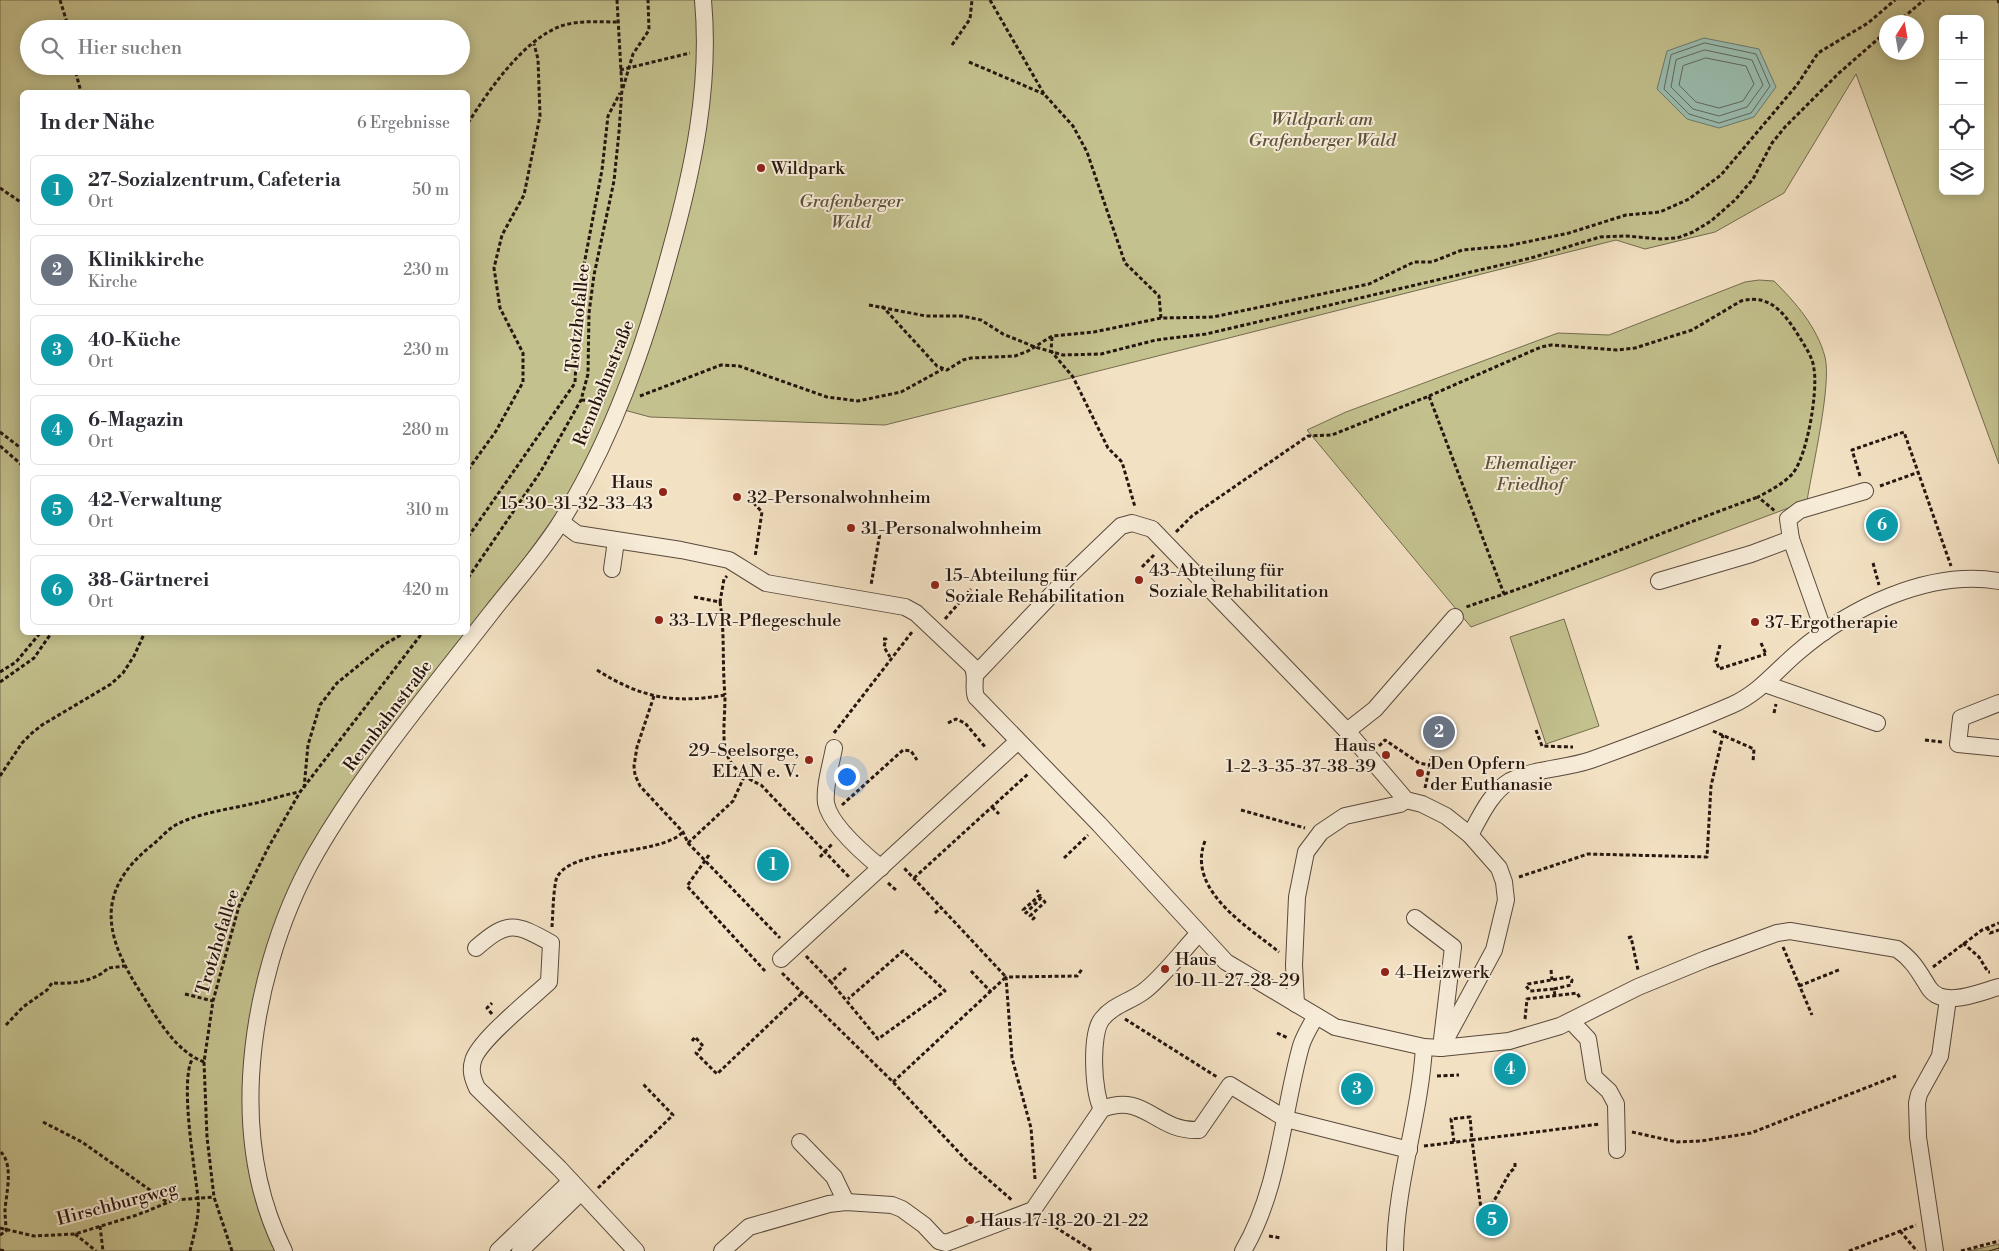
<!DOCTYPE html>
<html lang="de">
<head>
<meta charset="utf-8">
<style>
	body { margin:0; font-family:"Libre Bodoni",serif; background:#f7f7f7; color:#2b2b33 }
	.controls { position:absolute; right:15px; top:15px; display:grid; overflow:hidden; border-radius:8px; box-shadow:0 2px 12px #0003 }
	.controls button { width:45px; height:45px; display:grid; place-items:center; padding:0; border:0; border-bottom:1px solid #e1e1e2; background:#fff; color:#2b2b33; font:25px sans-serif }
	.compass { position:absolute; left:1879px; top:15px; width:45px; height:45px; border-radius:50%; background:#fff; box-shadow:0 2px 12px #0003; rotate:11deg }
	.you { position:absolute; left:846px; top:776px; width:18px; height:18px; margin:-12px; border:4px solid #fff; border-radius:50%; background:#1a73e8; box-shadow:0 0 0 8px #1a73e833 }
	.badge { display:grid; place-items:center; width:32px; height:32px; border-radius:50%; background:#8f2418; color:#fff; font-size:16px; font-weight:700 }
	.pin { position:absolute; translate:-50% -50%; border:2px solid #fff; box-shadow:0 1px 5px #0006 }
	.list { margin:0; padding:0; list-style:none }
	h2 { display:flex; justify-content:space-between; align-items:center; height:65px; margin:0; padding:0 20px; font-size:21px }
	h2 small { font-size:16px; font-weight:400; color:#7c7c81 }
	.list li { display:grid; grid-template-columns:32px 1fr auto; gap:15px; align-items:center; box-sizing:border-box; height:70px; margin:0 10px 10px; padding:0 10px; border:1px solid #e1e1e2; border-radius:8px }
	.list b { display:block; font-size:19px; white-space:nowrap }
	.list p { margin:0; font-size:16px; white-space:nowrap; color:#7c7c81 }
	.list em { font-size:16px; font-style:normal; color:#7c7c81 }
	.icon { flex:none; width:28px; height:28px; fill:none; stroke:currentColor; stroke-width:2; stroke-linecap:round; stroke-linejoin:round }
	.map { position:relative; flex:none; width:1999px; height:1251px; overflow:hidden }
	.search { position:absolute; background:#fff; box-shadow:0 2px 12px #0003; left:20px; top:20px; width:450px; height:55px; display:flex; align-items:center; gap:12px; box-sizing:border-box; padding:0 18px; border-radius:28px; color:#7c7c81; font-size:19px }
	.panel { position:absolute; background:#fff; box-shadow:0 2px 12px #0003; left:20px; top:90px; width:450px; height:545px; border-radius:8px }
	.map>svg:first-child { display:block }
</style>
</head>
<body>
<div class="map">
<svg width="1999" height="1251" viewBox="0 0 1999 1251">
	<rect width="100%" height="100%" fill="#f3e1c3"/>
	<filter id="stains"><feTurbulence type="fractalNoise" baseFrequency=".004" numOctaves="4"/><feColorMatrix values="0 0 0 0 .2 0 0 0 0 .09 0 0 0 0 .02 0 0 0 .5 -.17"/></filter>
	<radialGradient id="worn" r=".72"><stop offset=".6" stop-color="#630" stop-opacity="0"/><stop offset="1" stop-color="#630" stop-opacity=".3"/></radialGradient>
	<g fill="#c3c18e" stroke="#746c4e" fill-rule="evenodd">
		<path d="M0 0H1999V464L1856 74 1784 193 1715 232 1645 249 1616 240 885 425 650 417 613 407 565 502 312 852 246 1065 279 1251H0ZM1943 19H1980V191H1943ZM1886 22H1916V52H1886ZM29 29H461V66H29ZM22 92H468V632H22Z"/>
		<path d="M1759 280 1774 281C1796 303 1817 327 1825 357 1832 384 1812 469 1807 501L1471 627 1307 430 1346 412 1558 333 1609 335 1745 282Z"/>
		<path d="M1564 619 1599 726 1546 744 1510 637Z"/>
		<path d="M1999 1244V1251H1969Z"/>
	</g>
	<path fill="#9bbeb1" stroke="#6c7b70" d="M1704 38 1759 49 1776 87 1754 117 1719 128 1687 119 1657 89 1667 51Z"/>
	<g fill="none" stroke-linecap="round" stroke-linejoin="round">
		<g stroke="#606a60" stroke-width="1">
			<path d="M1705 43 1756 54 1770 86 1751 113 1719 123 1689 114 1664 89 1671 55Z"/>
			<path d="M1705 50 1752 60 1763 85 1747 107 1719 116 1693 109 1671 87 1676 60Z"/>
			<path d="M1706 58 1746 66 1754 84 1743 101 1719 108 1696 102 1679 85 1683 66Z"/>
		</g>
		<g stroke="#59493c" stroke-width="18">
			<g id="minor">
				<path d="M561 522 577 534 681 550 729 560 766 583 905 607 916 613 972 666C978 676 972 687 976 697L1099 824 1226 962 1335 1027 1424 1047 1441 1048 1509 1041 1560 1026 1638 987 1706 959 1777 933 1790 931 1897 949C1913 960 1919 972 1929 988 1943 1009 1980 992 1999 987"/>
				<path d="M612 569 616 541"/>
				<path d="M1659 581 1751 554 1791 539"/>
				<path d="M1824 632 1791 539 1788 519 1800 510 1865 491"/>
				<path d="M975 675 1072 573 1121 526 1132 523 1152 529 1347 731 1406 800 1422 804 1446 816 1470 835 1499 868 1504 882 1506 900 1494 950 1441 1048"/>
				<path d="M1765 684 1877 723"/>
				<path d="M1999 703 1961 718 1958 744 1999 748"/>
				<path d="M1347 731 1375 709 1455 617"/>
				<path d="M834 748C831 765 824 786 826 803 830 825 864 854 881 868"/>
				<path d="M1470 835C1480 817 1491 792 1510 781 1535 768 1565 769 1591 760 1638 743 1686 725 1732 705 1759 693 1776 671 1797 653 1849 608 1929 569 1999 581"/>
				<path d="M1415 918 1453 947 1442 1039"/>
				<path d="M476 948C508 920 515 923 551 943L549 982C532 998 478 1041 473 1061 470 1071 473 1079 477 1088L559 1168 636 1251"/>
				<path d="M781 959 1017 742"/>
				<path d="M1296 1004 1294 965 1297 897 1306 852 1321 832 1345 816 1400 804 1406 800"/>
				<path d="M1571 1021 1588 1039 1594 1077 1609 1091 1616 1104 1617 1150"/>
				<path d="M1102 1109C1093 1093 1090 1034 1102 1019 1113 1005 1129 1002 1143 992 1161 979 1183 950 1199 933"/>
				<path d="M800 1142 834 1177 846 1202"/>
				<path d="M284 1251C257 1197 248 1137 251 1077 255 1001 278 919 316 853 364 770 432 689 491 613 515 582 542 553 562 520 613 437 645 345 670 252 693 170 711 86 703 0"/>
				<path d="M498 1251 571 1181"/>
				<path d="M520 1251 581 1192"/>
				<path d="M722 1251 749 1227 829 1204 846 1202 892 1205 902 1209 924 1225 939 1241 946 1243 1033 1210 1102 1109C1146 1092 1155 1132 1199 1130L1230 1085 1286 1119 1409 1150"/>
				<path d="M1243 1251C1280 1188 1282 1114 1301 1046 1304 1036 1311 1025 1316 1016"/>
				<path d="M1395 1251C1396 1182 1420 1116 1424 1047"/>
				<path d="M1935 1251 1918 1137 1917 1103 1919 1094 1940 1056 1948 999"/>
			</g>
		</g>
		<g stroke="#26160f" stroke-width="3" stroke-dasharray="4 2.5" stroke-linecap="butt">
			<path d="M60 0 69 29"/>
			<path d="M990 0 1044 94 1073 126 1087 152 1125 263 1159 296 1161 318"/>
			<path d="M1998 0 1999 3"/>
			<path d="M1898 22 1924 0"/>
			<path d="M952 45 970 19 972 0"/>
			<path d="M969 62 1044 94"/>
			<path d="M74 66 81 92"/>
			<path d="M620 70 690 53"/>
			<path d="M623 88 633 54 649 30 648 0"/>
			<path d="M468 123C489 90 523 40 561 26 579 20 601 22 619 22"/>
			<path d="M0 188 22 203"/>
			<path d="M869 305 926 316H962L981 320 1003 334 1035 347 1063 355 1101 354 1156 340 1206 334 1531 258 1600 237 1626 236 1661 239 1677 238 1693 232 1711 221 1735 200 1753 179 1772 143 1785 127 1839 73 1886 32"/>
			<path d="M882 306 937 366 947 370 963 360 971 358 1015 356 1028 351 1052 336 1094 332 1161 318 1213 317 1369 284 1414 262H1432L1462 250 1507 246 1569 233 1626 215 1660 212 1689 199 1721 175 1797 85 1818 53 1868 23 1895 0"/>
			<path d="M1052 337 1051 351 1073 377 1108 448 1122 462 1135 507"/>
			<path d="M640 396 721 365 739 366 827 397 858 401 901 392 943 369"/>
			<path d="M1429 396 1541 347 1551 345 1617 350 1635 348 1692 330 1741 301C1772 293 1786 316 1800 338 1806 348 1813 358 1814 369 1818 392 1807 456 1793 473 1785 483 1769 491 1758 497L1775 511"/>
			<path d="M581 400 605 402"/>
			<path d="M0 432 22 449"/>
			<path d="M0 446 22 465"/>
			<path d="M468 470 496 431 523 382V353L500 308 494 268 502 235 524 195 540 116 538 59 534 44"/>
			<path d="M1860 476 1852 450 1904 432 1951 566"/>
			<path d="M1880 486 1919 472"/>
			<path d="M749 498 762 512 755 557"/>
			<path d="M863 529 880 533 871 585"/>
			<path d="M1176 532 1192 516 1308 436 1332 435 1429 396 1504 594 1466 607"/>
			<path d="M468 537 575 383 579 291 602 170 608 116 620 93"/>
			<path d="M1873 563 1879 585"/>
			<path d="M1142 567 1154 555"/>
			<path d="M468 578 541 471 581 400 588 374 589 313 594 275 614 181 619 132 622 89 617 0"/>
			<path d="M1504 594C1590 564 1673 527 1758 497"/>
			<path d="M694 597 720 602 724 579 727 576"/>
			<path d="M720 602C725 632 722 664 725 695"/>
			<path d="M945 619 971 589"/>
			<path d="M883 639H886L884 647 890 657"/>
			<path d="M1761 643 1766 654"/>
			<path d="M1720 645 1716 661 1719 669 1766 654"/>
			<path d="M597 670C641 698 674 704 725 695 725 739 714 764 761 785L849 877"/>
			<path d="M0 672 16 662 41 632"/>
			<path d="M0 682 34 658 52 632"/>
			<path d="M654 696 637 747 634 766 635 775 640 786 683 832 688 843 780 938"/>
			<path d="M1774 713 1776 704"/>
			<path d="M948 723 956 719 965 723 986 748"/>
			<path d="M1536 730 1542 746 1573 747"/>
			<path d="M1713 731 1754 749 1753 762"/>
			<path d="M834 733 912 632"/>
			<path d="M1925 740 1942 742"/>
			<path d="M1379 746 1385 740 1419 763 1430 765 1431 759"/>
			<path d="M0 776 22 743 32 733 42 725 111 684 123 673 134 656 145 632"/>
			<path d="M304 788 308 745 320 705 337 683 385 644 406 632"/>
			<path d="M1425 788 1430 765"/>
			<path d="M842 805 903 750 911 751 917 760"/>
			<path d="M992 807 999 814"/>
			<path d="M1241 810 1305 828"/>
			<path d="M1205 841C1186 890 1247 926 1279 952"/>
			<path d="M688 843 733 801 744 777"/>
			<path d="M709 855 687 886 765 971"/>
			<path d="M820 857 833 843"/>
			<path d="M1064 858 1088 835"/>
			<path d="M1519 877 1588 854 1707 857 1711 786 1723 735"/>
			<path d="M914 878 1028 774"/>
			<path d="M888 883 896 890"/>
			<path d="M935 913 942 907"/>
			<path d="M1035 917 1033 919 1030 916 1045 902 1041 898 1026 913 1023 910 1040 895 1037 890"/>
			<path d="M552 927C553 912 553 895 556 880 566 847 659 857 683 832"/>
			<path d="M1987 927 1990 933 1999 930"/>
			<path d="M1628 938 1631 937 1638 970"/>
			<path d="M1963 943 1979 957 1988 972H1990"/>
			<path d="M1783 947 1812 1015"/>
			<path d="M806 956 831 982"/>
			<path d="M1933 967 1982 930 1999 923"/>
			<path d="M846 968 831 982 878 1039 945 991 903 951 848 999"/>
			<path d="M1551 970 1552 980"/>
			<path d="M971 971 991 992"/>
			<path d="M782 973 893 1082 968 1162 1013 1201"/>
			<path d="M1799 986 1841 969"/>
			<path d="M1554 989 1571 985 1572 980 1569 977 1528 984 1526 986 1530 991 1554 989 1555 996"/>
			<path d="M185 994 213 1001"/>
			<path d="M492 1014 487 1008 492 1003"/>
			<path d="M1125 1019 1217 1077"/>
			<path d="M1525 1019 1527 999 1577 993 1580 998"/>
			<path d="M6 1025 23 1007 47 990 52 983C70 984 95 982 108 968L125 966"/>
			<path d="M1277 1033 1288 1038"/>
			<path d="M692 1041 695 1037 703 1046 696 1053 717 1074 802 993"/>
			<path d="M204 1062C175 1051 157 1018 141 993 105 937 94 892 151 846 159 840 166 831 174 826 197 813 226 810 251 804 267 801 283 795 299 792"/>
			<path d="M1437 1076 1459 1075"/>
			<path d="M893 1082 1006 977 904 868"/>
			<path d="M43 1122 82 1142 167 1202"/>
			<path d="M1632 1132 1677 1142 1701 1141 1751 1133 1896 1076"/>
			<path d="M1454 1142 1451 1119 1470 1117 1472 1140 1600 1124"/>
			<path d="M1424 1146 1472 1140 1481 1209 1490 1208 1510 1172 1515 1168V1162"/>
			<path d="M1035 1179 1031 1128 1012 1058 1006 977 1077 976 1083 968"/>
			<path d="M598 1188 673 1115 643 1084"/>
			<path d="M1490 1208 1491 1214"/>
			<path d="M1044 1220 1093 1251"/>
			<path d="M100 1226 103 1251"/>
			<path d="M0 1228 34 1236 75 1234 137 1215 174 1200 214 1197"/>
			<path d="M1900 1231 1917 1251"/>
			<path d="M75 1234 96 1251"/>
			<path d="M0 1235 6 1231C6 1224 5 1217 5 1210 6 1194 14 1166 1 1152"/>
			<path d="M1269 1236 1281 1238"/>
			<path d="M0 1250 5 1251"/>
			<path d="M190 1251C194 1234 200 1215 198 1198 195 1170 179 1078 193 1058"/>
			<path d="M232 1251 214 1197 207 1137 204 1062 213 1001 239 906 268 848 300 792 423 632"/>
			<path d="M1849 1251 1916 1225"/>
			<path d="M1961 1251 1999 1241"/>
		</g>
		<use href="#minor" stroke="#f7ecd8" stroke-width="16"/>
		<path stroke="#26160f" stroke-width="1" d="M1989 1251 1999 1248"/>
	</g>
	<g fill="#8f2418" stroke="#f7ecd8" stroke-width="2">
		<circle cx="761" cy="168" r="5"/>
		<circle cx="663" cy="492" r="5"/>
		<circle cx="737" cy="497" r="5"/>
		<circle cx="851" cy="528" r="5"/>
		<circle cx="1139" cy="580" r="5"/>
		<circle cx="935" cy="585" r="5"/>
		<circle cx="659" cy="620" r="5"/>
		<circle cx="1755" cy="622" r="5"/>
		<circle cx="1386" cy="755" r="5"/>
		<circle cx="809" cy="760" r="5"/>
		<circle cx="1420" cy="773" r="5"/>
		<circle cx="1165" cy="969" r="5"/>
		<circle cx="1385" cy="972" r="5"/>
		<circle cx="970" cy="1220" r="5"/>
	</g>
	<g text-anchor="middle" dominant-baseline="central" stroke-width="4" stroke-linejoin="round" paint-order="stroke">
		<g font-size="18" font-style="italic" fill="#5d523b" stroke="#f7ecd8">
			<text x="1322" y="119">Wildpark am<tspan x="1322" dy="21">Grafenberger Wald</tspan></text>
			<text x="851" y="201">Grafenberger<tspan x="851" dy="21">Wald</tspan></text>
			<text x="1530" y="463">Ehemaliger<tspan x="1530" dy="21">Friedhof</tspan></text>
		</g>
		<g font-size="18" fill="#26160f" stroke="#f7ecd8" text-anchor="start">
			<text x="771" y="168">Wildpark</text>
			<text x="653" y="482" text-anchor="end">Haus<tspan x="653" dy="21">15-30-31-32-33-43</tspan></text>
			<text x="747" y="497">32-Personalwohnheim</text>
			<text x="861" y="528">31-Personalwohnheim</text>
			<text x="1149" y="570">43-Abteilung für<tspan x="1149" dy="21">Soziale Rehabilitation</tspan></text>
			<text x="945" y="575">15-Abteilung für<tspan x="945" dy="21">Soziale Rehabilitation</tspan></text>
			<text x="669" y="620">33-LVR-Pflegeschule</text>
			<text x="1765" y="622">37-Ergotherapie</text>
			<text x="1376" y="745" text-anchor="end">Haus<tspan x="1376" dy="21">1-2-3-35-37-38-39</tspan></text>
			<text x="799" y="750" text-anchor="end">29-Seelsorge,<tspan x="799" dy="21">ELAN e. V.</tspan></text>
			<text x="1430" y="763">Den Opfern<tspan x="1430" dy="21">der Euthanasie</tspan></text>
			<text x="1175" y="959">Haus<tspan x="1175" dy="21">10-11-27-28-29</tspan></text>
			<text x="1395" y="972">4-Heizwerk</text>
			<text x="980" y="1220">Haus 17-18-20-21-22</text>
		</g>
		<g font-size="18" fill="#26160f" stroke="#f7ecd8">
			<text transform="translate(578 318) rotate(-84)">Trotzhofallee</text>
			<text transform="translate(604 383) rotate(-68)">Rennbahnstraße</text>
			<text transform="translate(388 716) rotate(-53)">Rennbahnstraße</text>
			<text transform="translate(218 942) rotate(-73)">Trotzhofallee</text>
			<text transform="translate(117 1204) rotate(-15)">Hirschburgweg</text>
		</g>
	</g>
	<rect width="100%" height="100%" filter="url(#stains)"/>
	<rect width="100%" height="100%" fill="url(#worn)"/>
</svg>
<div class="controls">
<button>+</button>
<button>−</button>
<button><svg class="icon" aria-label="locate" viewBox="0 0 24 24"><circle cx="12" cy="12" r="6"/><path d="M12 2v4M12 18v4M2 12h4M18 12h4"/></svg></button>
<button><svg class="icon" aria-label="layers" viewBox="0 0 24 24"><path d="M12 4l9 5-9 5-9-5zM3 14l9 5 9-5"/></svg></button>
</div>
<svg class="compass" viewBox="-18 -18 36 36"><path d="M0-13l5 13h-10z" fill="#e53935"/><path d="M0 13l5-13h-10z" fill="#7c7c81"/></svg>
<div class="you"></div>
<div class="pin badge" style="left:773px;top:865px;background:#0f9aa8">1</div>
<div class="pin badge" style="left:1439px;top:732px;background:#6b7280">2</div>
<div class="pin badge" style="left:1357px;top:1089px;background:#0f9aa8">3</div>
<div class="pin badge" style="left:1510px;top:1069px;background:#0f9aa8">4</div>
<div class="pin badge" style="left:1492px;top:1220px;background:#0f9aa8">5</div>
<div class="pin badge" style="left:1882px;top:525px;background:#0f9aa8">6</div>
<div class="search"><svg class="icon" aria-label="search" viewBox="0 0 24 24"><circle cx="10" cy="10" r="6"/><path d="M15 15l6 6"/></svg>Hier suchen</div>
<section class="panel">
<h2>In der Nähe<small>6 Ergebnisse</small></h2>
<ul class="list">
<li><span class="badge" style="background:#0f9aa8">1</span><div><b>27-Sozialzentrum, Cafeteria</b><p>Ort</p></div><em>50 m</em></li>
<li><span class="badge" style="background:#6b7280">2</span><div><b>Klinikkirche</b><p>Kirche</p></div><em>230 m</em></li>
<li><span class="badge" style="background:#0f9aa8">3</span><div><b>40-Küche</b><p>Ort</p></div><em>230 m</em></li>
<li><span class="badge" style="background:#0f9aa8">4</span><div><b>6-Magazin</b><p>Ort</p></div><em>280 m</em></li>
<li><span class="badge" style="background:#0f9aa8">5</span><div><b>42-Verwaltung</b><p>Ort</p></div><em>310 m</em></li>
<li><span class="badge" style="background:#0f9aa8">6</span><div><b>38-Gärtnerei</b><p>Ort</p></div><em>420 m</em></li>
</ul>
</section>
</div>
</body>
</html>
